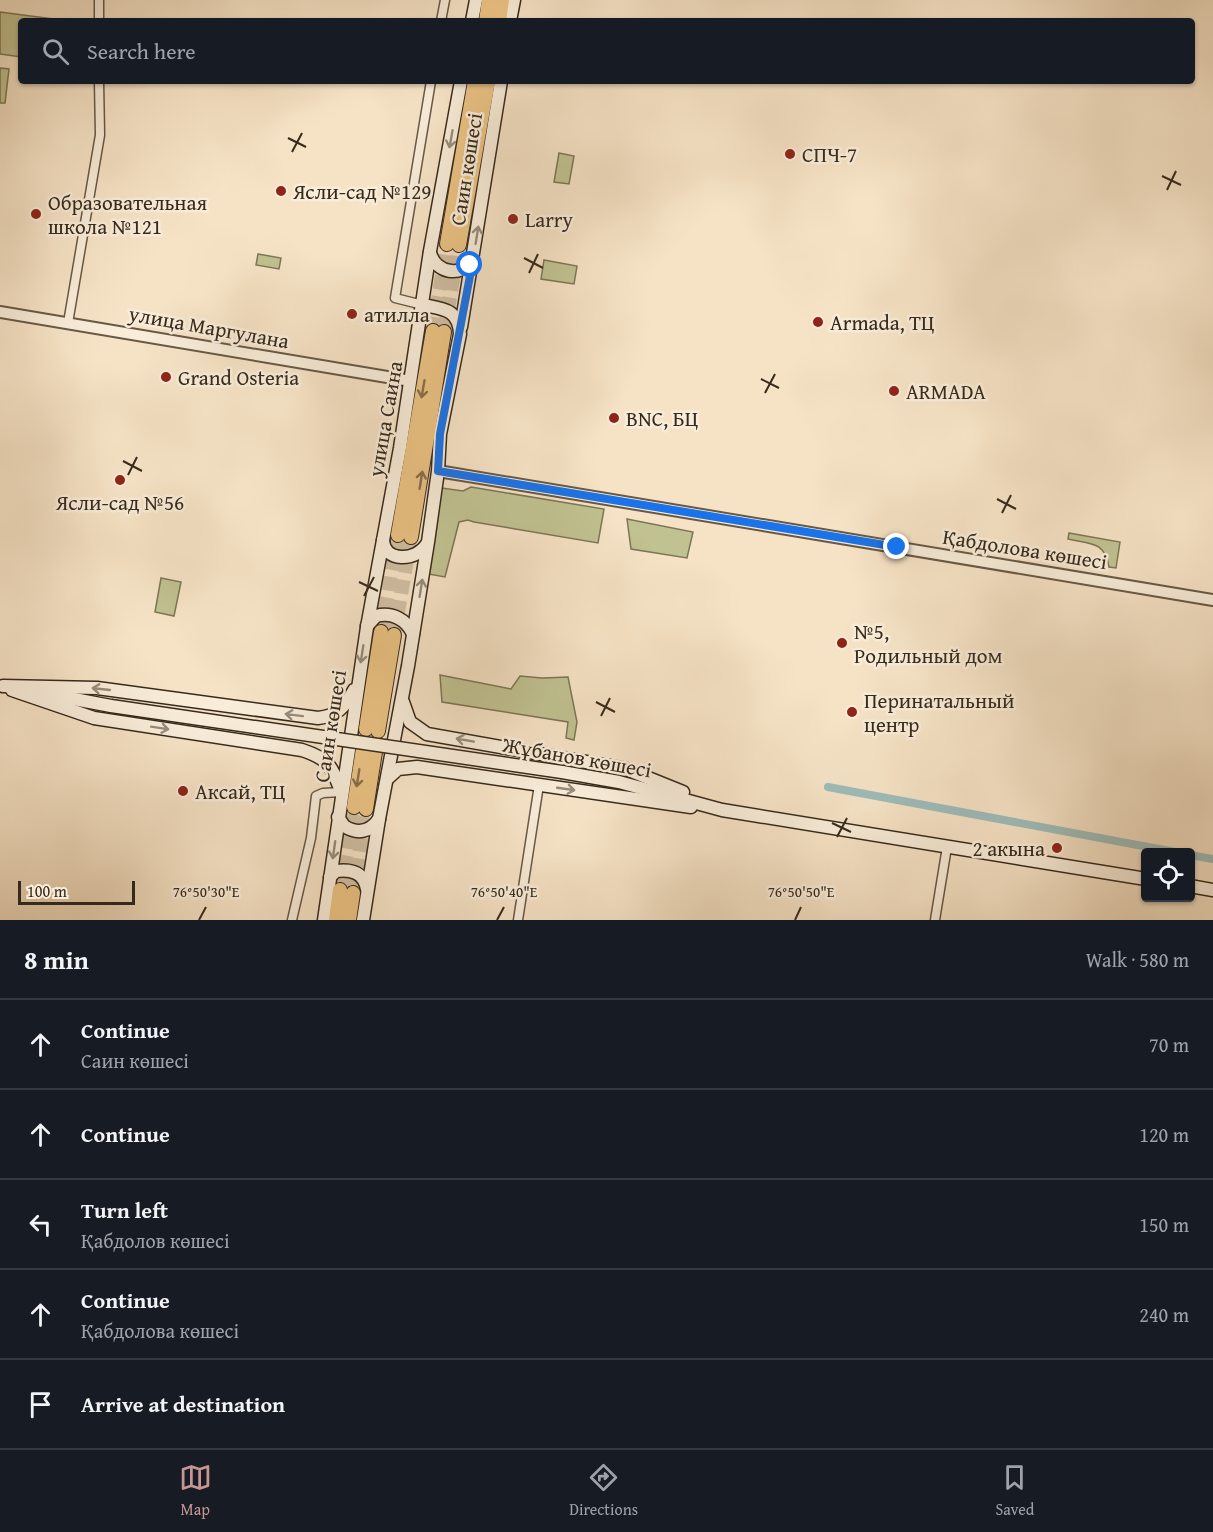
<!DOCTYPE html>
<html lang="en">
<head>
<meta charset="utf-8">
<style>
	body { margin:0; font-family:"Gentium Book Plus",serif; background:#20242c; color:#f1f3f6 }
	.controls { position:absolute; right:18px; bottom:18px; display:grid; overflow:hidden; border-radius:6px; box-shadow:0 2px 4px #0004 }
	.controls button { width:54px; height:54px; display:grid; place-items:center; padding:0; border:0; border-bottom:2px solid #363941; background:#171b24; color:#f1f3f6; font:30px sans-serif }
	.scale { position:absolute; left:18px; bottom:15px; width:117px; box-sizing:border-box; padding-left:6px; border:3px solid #372a1c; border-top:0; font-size:16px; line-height:21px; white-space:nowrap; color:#372a1c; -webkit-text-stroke:4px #f9edda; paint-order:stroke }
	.stop { position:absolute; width:18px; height:18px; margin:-14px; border:4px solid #1a73e8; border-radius:50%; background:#fff }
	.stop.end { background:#1a73e8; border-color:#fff; box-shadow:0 2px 6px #0008 }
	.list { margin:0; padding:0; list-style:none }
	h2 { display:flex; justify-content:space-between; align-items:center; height:78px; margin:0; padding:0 24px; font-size:26px }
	h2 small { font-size:20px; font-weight:400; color:#9ea1a6 }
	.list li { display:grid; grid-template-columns:39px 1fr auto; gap:18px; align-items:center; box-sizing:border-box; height:90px; padding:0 24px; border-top:2px solid #363941 }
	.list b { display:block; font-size:22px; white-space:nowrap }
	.list p { margin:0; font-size:20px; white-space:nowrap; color:#9ea1a6 }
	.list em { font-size:20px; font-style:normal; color:#9ea1a6 }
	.icon { flex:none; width:33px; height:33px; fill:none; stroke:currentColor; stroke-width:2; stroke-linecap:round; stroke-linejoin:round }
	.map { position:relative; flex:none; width:1213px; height:920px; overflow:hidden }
	.search { position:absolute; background:#171b24; box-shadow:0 2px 4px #0004; left:18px; right:18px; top:18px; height:66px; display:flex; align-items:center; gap:15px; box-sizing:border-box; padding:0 21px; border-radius:6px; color:#9ea1a6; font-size:22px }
	.sheet { height:528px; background:#171b24 }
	nav { display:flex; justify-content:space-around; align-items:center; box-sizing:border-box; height:84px; border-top:2px solid #363941; background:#171b24; font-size:16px; color:#9ea1a6 }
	nav a { display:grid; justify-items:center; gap:3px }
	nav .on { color:#c59692 }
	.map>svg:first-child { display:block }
</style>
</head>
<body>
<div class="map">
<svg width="1213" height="920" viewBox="0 0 1213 920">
	<rect width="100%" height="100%" fill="#f6e3c6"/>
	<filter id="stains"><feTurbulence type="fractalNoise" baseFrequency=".00333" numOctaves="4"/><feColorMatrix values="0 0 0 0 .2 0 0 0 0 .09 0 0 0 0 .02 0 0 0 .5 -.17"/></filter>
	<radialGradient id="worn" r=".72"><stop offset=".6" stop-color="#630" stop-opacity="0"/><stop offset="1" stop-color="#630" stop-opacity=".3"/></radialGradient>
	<g fill="#c1c291" stroke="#7c7656" stroke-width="1.5">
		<path d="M0 12 69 21H21V57L0 54Z"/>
		<path d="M0 68 9 69 5 103H0Z"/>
		<path d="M559 153 574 156 569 184 554 182Z"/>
		<path d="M258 254 281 258 279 269 256 265Z"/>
		<path d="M544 260 577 266 574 284 541 279Z"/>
		<path d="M471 487 604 509 598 543 474 522 468 520 459 522 445 577 428 574 439 494 442 488 463 491Z"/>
		<path d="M627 519 693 532 687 558 631 549Z"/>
		<path d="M1069 533 1120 542 1116 568 1109 567C1105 541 1090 544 1068 539Z"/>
		<path d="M161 578 181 582 174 616 155 612Z"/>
		<path d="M440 675 511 689 520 676 542 678 568 677 577 722 574 740 566 738 568 722 442 702Z"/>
	</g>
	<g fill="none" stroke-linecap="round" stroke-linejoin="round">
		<g stroke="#9ebdbb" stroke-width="8">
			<path d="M828 787 1175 852"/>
			<path d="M1190 855 1213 859"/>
		</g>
		<g stroke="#d0bea4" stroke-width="14" stroke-dasharray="14 7" stroke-linecap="butt">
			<path d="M433 331 447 244"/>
			<path d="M444 332 459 245"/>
			<path d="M381 632 398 535"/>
			<path d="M394 635 411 537"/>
			<path d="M340 890 354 807"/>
			<path d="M353 893 366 809"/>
		</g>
		<g stroke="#675846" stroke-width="11">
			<g id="minor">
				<path d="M99 0V21"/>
				<path d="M441 21 445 0"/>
				<path d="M423 305 395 298 431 81"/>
				<path d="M68 323 100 135 99 81"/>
				<path d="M292 920 311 838 316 796 323 793 342 792"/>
				<path d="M518 920 539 785"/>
				<path d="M935 920 947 847"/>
			</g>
		</g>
		<g stroke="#675846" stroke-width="14">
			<g id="tertiary">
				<path d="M0 312 411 381"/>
				<path d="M438 471 1213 600"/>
			</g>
		</g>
		<g stroke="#372a1c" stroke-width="15">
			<g id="secondary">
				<path d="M472 21 476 0"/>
				<path d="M510 21 514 0"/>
				<path d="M430 253C436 273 461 278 473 260"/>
				<path d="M461 327 501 81"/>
				<path d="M383 540C384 562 416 562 427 544"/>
				<path d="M367 626 376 616C392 612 406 619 413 634"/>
				<path d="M3 686 97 688 318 718C337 716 345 707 354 690"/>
				<path d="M12 690 94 718 302 750C329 759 331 765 341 791"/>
				<path d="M42 693 111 706"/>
				<path d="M403 702 410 722 427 734 626 769 683 792"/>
				<path d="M562 772 619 782 722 810 1146 879"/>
				<path d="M387 779 398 769 417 767 691 807"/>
				<path d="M338 817 344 826C358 835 370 832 379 819"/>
				<path d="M330 877 336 871C352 869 364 873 367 889"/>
				<path d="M1190 886 1213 890"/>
				<path d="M324 920 367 627 400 448 430 251 461 81"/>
				<path d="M363 920 379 819 408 666 428 542 438 471 440 434 460 334C459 309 443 309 423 305"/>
			</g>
		</g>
		<g stroke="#372a1c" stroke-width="16">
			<g id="primary">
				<path d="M486 21 489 0"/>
				<path d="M499 21 502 0"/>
				<path d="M447 244 475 81"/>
				<path d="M459 245 488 81"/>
				<path d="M398 535 433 331"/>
				<path d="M411 537 444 332"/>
				<path d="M366 729 381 632"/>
				<path d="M378 731 394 635"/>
				<path d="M354 807 363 749"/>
				<path d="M366 809 375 752"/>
				<path d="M336 920 340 890"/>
				<path d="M349 920 353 893"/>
			</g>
		</g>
		<use href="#minor" stroke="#f9edda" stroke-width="8"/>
		<use href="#tertiary" stroke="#f9edda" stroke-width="10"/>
		<use href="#secondary" stroke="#f9edda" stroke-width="12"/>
		<use href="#primary" stroke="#ebc283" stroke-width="14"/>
		<g stroke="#372a1c" stroke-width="15" stroke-linecap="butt">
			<path id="secondary-bridge" d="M111 706 562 772"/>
		</g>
		<use href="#secondary-bridge" stroke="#f9edda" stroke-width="12"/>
	</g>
	<defs><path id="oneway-shaft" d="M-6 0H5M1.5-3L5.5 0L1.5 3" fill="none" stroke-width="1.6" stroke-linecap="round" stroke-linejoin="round" transform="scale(1.5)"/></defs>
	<g stroke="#988c7b">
		<use href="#oneway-shaft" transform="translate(451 139) rotate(100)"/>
		<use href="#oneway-shaft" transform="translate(477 235) rotate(-81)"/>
		<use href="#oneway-shaft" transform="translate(421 588) rotate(-81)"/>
		<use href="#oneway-shaft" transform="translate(362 654) rotate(99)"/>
		<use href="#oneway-shaft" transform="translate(101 689) rotate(-174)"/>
		<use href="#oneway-shaft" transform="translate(294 715) rotate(-173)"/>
		<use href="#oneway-shaft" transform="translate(160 728) rotate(9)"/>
		<use href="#oneway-shaft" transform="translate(465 740) rotate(-170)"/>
		<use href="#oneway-shaft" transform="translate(566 789) rotate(8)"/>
		<use href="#oneway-shaft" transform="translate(334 850) rotate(98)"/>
	</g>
	<g stroke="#886e4a">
		<use href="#oneway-shaft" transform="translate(423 389) rotate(100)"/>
		<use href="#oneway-shaft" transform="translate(421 480) rotate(-81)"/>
		<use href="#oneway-shaft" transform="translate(358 778) rotate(99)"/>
	</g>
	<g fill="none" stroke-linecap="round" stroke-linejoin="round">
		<path stroke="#1a73e8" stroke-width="8" d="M470 265 473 260 440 434 438 471 897 547"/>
	</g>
	<path fill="none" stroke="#372a1c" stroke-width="2" d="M288 138 306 147M292 152 302 133M1162 176 1181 185M1167 190 1176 171M524 258 543 268M529 273 538 254M761 379 779 388M765 393 775 374M123 461 142 471M128 475 137 457M997 499 1016 509M1002 513 1011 495M359 582 378 591M364 596 374 577M596 702 615 712M601 716 610 698M832 823 851 832M837 837 847 818M199 920 206 907M497 920 504 907M795 920 801 907"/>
	<g fill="#8f2418" stroke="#f9edda" stroke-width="2">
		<circle cx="790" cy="154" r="6"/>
		<circle cx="281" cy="191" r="6"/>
		<circle cx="36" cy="214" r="6"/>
		<circle cx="513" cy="219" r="6"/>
		<circle cx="352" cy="314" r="6"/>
		<circle cx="818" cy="322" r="6"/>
		<circle cx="166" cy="377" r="6"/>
		<circle cx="894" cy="391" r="6"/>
		<circle cx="614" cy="418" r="6"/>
		<circle cx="120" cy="480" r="6"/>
		<circle cx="842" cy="643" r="6"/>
		<circle cx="852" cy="712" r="6"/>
		<circle cx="183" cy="791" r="6"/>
		<circle cx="1057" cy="848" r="6"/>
	</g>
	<g text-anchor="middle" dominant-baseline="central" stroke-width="5" stroke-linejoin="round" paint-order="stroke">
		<g font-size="21" fill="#372a1c" stroke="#f9edda" text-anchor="start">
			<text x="802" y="154">СПЧ-7</text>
			<text x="293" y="191">Ясли-сад №129</text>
			<text x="48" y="202">Образовательная<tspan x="48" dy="24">школа №121</tspan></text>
			<text x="525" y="219">Larry</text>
			<text x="364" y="314">атилла</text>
			<text x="830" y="322">Armada, ТЦ</text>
			<text x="178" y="377">Grand Osteria</text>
			<text x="906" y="391">ARMADA</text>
			<text x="626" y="418">BNC, БЦ</text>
			<text x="120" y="502" text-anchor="middle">Ясли-сад №56</text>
			<text x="854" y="631">№5,<tspan x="854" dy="24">Родильный дом</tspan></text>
			<text x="864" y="700">Перинатальный<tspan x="864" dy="24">центр</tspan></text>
			<text x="195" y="791">Аксай, ТЦ</text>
			<text x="1045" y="848" text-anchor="end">2 акына</text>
		</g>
		<g font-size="21" fill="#372a1c" stroke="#f9edda">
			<text transform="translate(466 169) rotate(-81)">Саин көшесі</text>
			<text transform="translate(209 327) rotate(10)">улица Маргулана</text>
			<text transform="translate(385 419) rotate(-80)">улица Саина</text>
			<text transform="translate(1025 549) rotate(9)">Қабдолова көшесі</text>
			<text transform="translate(330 726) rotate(-81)">Саин көшесі</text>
			<text transform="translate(577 757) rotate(10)">Жұбанов көшесі</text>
		</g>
	</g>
	<g font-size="15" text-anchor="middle" fill="#372a1c" stroke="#f9edda" stroke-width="5" stroke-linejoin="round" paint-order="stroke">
		<text x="206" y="897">76°50'30"E</text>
		<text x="504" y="897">76°50'40"E</text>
		<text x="801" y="897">76°50'50"E</text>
	</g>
	<rect width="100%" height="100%" filter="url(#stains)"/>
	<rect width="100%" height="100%" fill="url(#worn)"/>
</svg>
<div class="controls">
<button><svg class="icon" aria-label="locate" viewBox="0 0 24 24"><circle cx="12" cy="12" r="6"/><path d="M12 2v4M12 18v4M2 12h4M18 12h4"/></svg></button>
</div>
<div class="scale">100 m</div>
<div class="stop" style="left:470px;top:265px"></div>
<div class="stop end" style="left:897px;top:547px"></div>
<div class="search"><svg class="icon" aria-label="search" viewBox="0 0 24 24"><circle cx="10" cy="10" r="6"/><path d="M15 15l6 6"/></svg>Search here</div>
</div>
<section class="sheet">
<h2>8 min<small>Walk · 580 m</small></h2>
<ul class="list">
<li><svg class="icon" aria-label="ahead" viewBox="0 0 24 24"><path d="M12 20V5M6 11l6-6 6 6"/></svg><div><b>Continue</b><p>Саин көшесі</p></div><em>70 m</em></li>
<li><svg class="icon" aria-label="ahead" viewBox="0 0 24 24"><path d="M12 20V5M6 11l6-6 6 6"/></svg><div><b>Continue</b></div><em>120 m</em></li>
<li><svg class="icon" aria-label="left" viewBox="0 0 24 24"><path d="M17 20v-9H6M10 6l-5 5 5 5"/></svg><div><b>Turn left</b><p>Қабдолов көшесі</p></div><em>150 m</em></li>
<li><svg class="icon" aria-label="ahead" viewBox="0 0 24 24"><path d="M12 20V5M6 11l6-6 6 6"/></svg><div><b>Continue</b><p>Қабдолова көшесі</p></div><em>240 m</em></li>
<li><svg class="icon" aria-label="arrive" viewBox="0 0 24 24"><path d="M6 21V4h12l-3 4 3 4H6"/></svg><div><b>Arrive at destination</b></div></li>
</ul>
</section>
<nav>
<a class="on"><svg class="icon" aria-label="map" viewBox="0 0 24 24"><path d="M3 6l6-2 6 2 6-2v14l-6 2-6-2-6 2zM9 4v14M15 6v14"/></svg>Map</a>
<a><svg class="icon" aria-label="directions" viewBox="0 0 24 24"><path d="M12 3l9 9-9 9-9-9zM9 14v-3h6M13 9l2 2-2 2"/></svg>Directions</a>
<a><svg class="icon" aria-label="saved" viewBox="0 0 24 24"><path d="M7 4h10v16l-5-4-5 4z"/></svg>Saved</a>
</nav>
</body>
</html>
